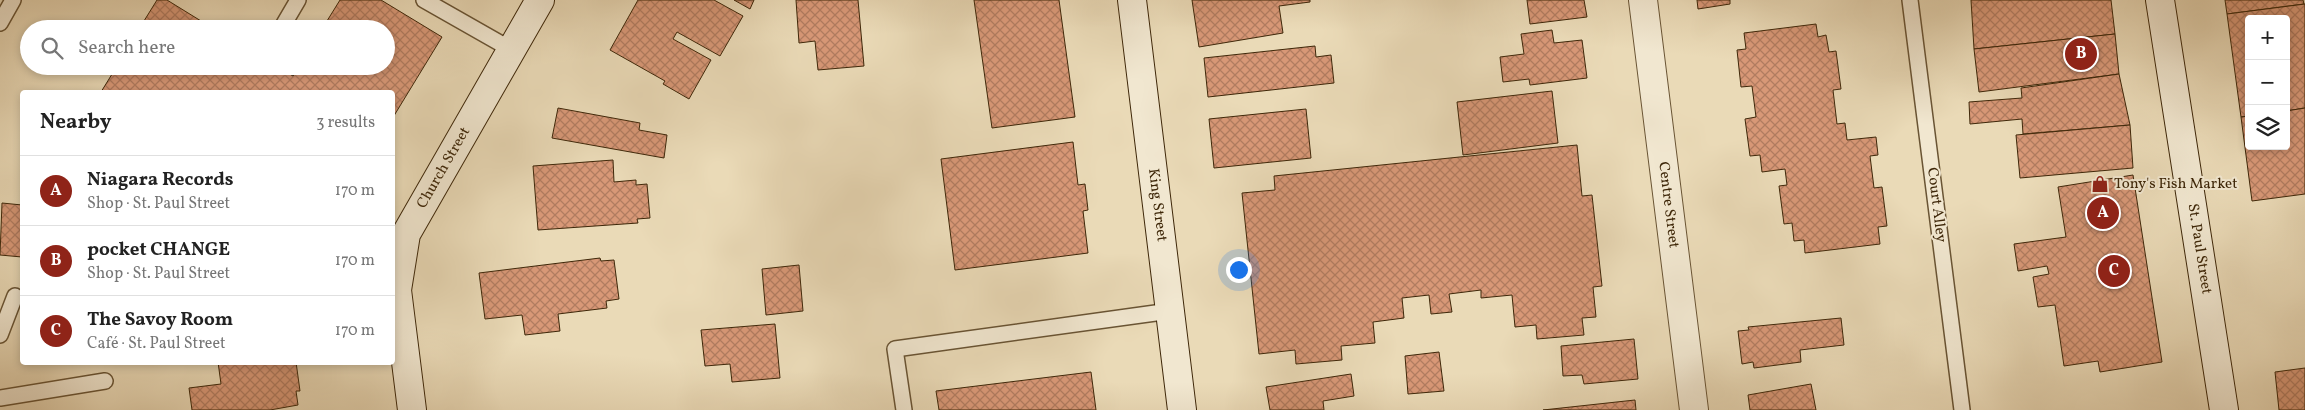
<!DOCTYPE html>
<html lang="en">
<head>
<meta charset="utf-8">
<style>
	body { margin:0; font-family:Vollkorn,serif; background:#f2f2f2; color:#222 }
	.controls { position:absolute; right:15px; top:15px; display:grid; overflow:hidden; border-radius:5px; box-shadow:0 2px 8px #0003 }
	.controls button { width:45px; height:45px; display:grid; place-items:center; padding:0; border:0; border-bottom:1px solid #e0e0e0; background:#fff; color:#222; font:25px sans-serif }
	.you { position:absolute; left:1238px; top:269px; width:18px; height:18px; margin:-12px; border:4px solid #fff; border-radius:50%; background:#1a73e8; box-shadow:0 0 0 8px #1a73e833 }
	.badge { display:grid; place-items:center; width:32px; height:32px; border-radius:50%; background:#8f2418; color:#fff; font-size:16px; font-weight:700 }
	.pin { position:absolute; translate:-50% -50%; border:2px solid #fff; box-shadow:0 1px 5px #0006 }
	.list { margin:0; padding:0; list-style:none }
	h2 { display:flex; justify-content:space-between; align-items:center; height:65px; margin:0; padding:0 20px; font-size:21px }
	h2 small { font-size:16px; font-weight:400; color:#767676 }
	.list li { display:grid; grid-template-columns:32px 1fr auto; gap:15px; align-items:center; box-sizing:border-box; height:70px; padding:0 20px; border-top:1px solid #e0e0e0 }
	.list b { display:block; font-size:19px; white-space:nowrap }
	.list p { margin:0; font-size:16px; white-space:nowrap; color:#767676 }
	.list em { font-size:16px; font-style:normal; color:#767676 }
	.icon { flex:none; width:28px; height:28px; fill:none; stroke:currentColor; stroke-width:2; stroke-linecap:round; stroke-linejoin:round }
	.map { position:relative; flex:none; width:2305px; height:410px; overflow:hidden }
	.search { position:absolute; background:#fff; box-shadow:0 2px 8px #0003; left:20px; top:20px; width:375px; height:55px; display:flex; align-items:center; gap:12px; box-sizing:border-box; padding:0 18px; border-radius:28px; color:#767676; font-size:19px }
	.panel { position:absolute; background:#fff; box-shadow:0 2px 8px #0003; left:20px; top:90px; width:375px; height:275px; border-radius:5px }
	.map>svg:first-child { display:block }
</style>
</head>
<body>
<div class="map">
<svg width="2305" height="410" viewBox="0 0 2305 410">
	<defs>
		<pattern id="building-cross-hatch" width="8" height="8" patternUnits="userSpaceOnUse" patternTransform="scale(1.25)"><rect width="8" height="8" fill="#d89877"/><path d="M0 0l8 8M0 8l8-8" fill="none" stroke="#b17c60"/></pattern>
	</defs>
	<rect width="100%" height="100%" fill="#eadab7"/>
	<filter id="stains"><feTurbulence type="fractalNoise" baseFrequency=".004" numOctaves="4"/><feColorMatrix values="0 0 0 0 .2 0 0 0 0 .09 0 0 0 0 .02 0 0 0 .5 -.17"/></filter>
	<radialGradient id="worn" r=".72"><stop offset=".6" stop-color="#630" stop-opacity="0"/><stop offset="1" stop-color="#630" stop-opacity=".3"/></radialGradient>
	<g fill="url(#building-cross-hatch)" stroke="#3e2709">
		<path d="M157 0H167L214 29H139Z"/>
		<path d="M340 0H381L442 37 392 119V92H101L117 66H276L293 76 300 66H386V29H322Z"/>
		<path d="M638 0H714L743 16 720 56 677 32 673 39 711 60 689 99 663 84 665 81 610 50Z"/>
		<path d="M734 0H754L750 9Z"/>
		<path d="M796 0H858L864 66 818 70 815 41 799 43Z"/>
		<path d="M974 0H1059L1075 117 992 128Z"/>
		<path d="M1192 0H1310V2L1279 6 1283 33 1199 47Z"/>
		<path d="M1527 0H1584L1587 17 1530 24Z"/>
		<path d="M1697 0H1730V4L1698 9Z"/>
		<path d="M1971 0H2111L2115 34 1974 49Z"/>
		<path d="M2225 0H2303L2304 4 2227 14Z"/>
		<path d="M2305 4V108L2286 111V19H2249V116L2241 117 2227 14Z"/>
		<path d="M1816 24 1818 37 1826 35 1829 52 1836 51 1841 89 1833 90 1837 124 1845 123 1847 140 1876 137 1878 155 1870 156 1874 188 1882 187 1887 226 1878 227 1880 244 1805 253 1804 240 1794 241 1792 223 1784 224 1779 186 1787 185 1785 169 1762 172 1760 155 1750 156 1745 119 1756 117 1752 86 1741 87 1737 50 1746 49 1744 33Z"/>
		<path d="M1552 30 1554 43 1582 40 1587 78 1530 85 1529 79 1503 82 1500 57 1524 54 1521 34Z"/>
		<path d="M2115 34 2119 74 1979 92 1974 49Z"/>
		<path d="M1315 46 1316 57 1331 55 1334 83 1208 97 1204 58Z"/>
		<path d="M2119 74 2130 125 2023 134 2022 119 1970 124 1969 102 2022 98 2021 88Z"/>
		<path d="M1552 91 1558 143 1463 155 1457 102Z"/>
		<path d="M558 108 640 123 639 130 667 135 664 158 552 138Z"/>
		<path d="M2305 108V194L2252 201 2241 117 2249 116V146H2286V111Z"/>
		<path d="M1306 109 1311 158 1214 168 1209 119Z"/>
		<path d="M2130 125 2133 168 2020 178 2016 135Z"/>
		<path d="M1073 142 1078 185 1085 184 1088 210 1083 211 1088 253 955 270 941 159Z"/>
		<path d="M1577 145 1582 196 1592 195 1602 286 1593 287 1596 317 1582 318 1584 335 1537 339 1536 325 1515 327 1512 295 1481 298V290L1449 294 1452 312 1431 314 1429 295 1402 298 1404 318 1373 322 1375 343 1341 346 1342 360 1296 364 1295 350 1259 354 1242 193 1275 190 1274 176Z"/>
		<path d="M613 160 614 182 636 180V185L647 184 650 218 637 219 638 223 538 230 533 166Z"/>
		<path d="M2133 175 2162 362 2100 372 2098 361 2064 366 2055 305 2038 307 2033 277 2049 274 2047 266 2018 271 2014 244 2066 237 2058 187Z"/>
		<path d="M2 203 22 205V257L0 255Z"/>
		<path d="M600 258 601 261 614 260 619 299 606 301 607 308 558 314 560 331 525 335 522 315 485 319 479 273Z"/>
		<path d="M799 265 803 311 766 315 762 269Z"/>
		<path d="M1841 318 1844 345 1800 350 1801 362 1754 368 1753 362 1742 364 1738 331 1749 330 1748 327Z"/>
		<path d="M775 324 780 378 732 382 730 364 705 366 701 330Z"/>
		<path d="M1634 339 1638 379 1584 384 1582 375 1563 376 1561 346Z"/>
		<path d="M1439 352 1444 391 1408 394 1405 356Z"/>
		<path d="M218 362H296L300 391H296L298 405 270 410H192L189 388 221 384Z"/>
		<path d="M2305 368V410H2279L2275 372Z"/>
		<path d="M1091 372 1096 410H939L936 391Z"/>
		<path d="M1351 374 1354 396 1323 401 1324 410H1270L1266 387Z"/>
		<path d="M1811 384 1816 410H1750L1748 395Z"/>
		<path d="M1635 400 1636 410H1543Z"/>
	</g>
	<g fill="none" stroke-linecap="round" stroke-linejoin="round">
		<g stroke="#695434" stroke-width="18">
			<g id="lane">
				<path d="M424 0 512 50"/>
				<path d="M1910 0 1962 410"/>
				<path d="M0 23 13 0"/>
				<path d="M281 29 298 0"/>
				<path d="M0 335 15 296"/>
				<path d="M0 398 105 381"/>
				<path d="M904 410 895 349 1170 311"/>
			</g>
		</g>
		<g stroke="#695434" stroke-width="30">
			<path id="street" d="M1643 0 1694 410"/>
		</g>
		<g stroke="#3e2709" stroke-width="30">
			<g id="secondary">
				<path d="M1132 0 1182 410"/>
				<path d="M2160 0 2224 410"/>
				<path d="M412 410 397 290 406 234 540 0"/>
			</g>
		</g>
		<use href="#lane" stroke="#f1e7d0" stroke-width="15"/>
		<use href="#street" stroke="#f1e7d0" stroke-width="28"/>
		<use href="#secondary" stroke="#f1e7d0" stroke-width="28"/>
	</g>
	<defs>
		<g id="shop-bare" transform="scale(1.35)"><path d="M-5-2.5h2.3a2.7 3.5 0 0 1 5.4 0H5L5.5 6h-11ZM-1.5-2.5h3a1.5 2.3 0 0 0-3 0Z" fill="#8f2418" stroke="#f1e7d0" stroke-width="2.5" paint-order="stroke"/></g>
	</defs>
	<g fill-rule="evenodd">
		<use href="#shop-bare" x="2100" y="184"/>
	</g>
	<g text-anchor="middle" dominant-baseline="central" stroke-width="4" stroke-linejoin="round" paint-order="stroke">
		<g font-size="15" fill="#3e2709" stroke="#f1e7d0">
			<text transform="translate(444 168) rotate(-60)">Church Street</text>
			<text transform="translate(1157 205) rotate(83)">King Street</text>
			<text transform="translate(1668 205) rotate(83)">Centre Street</text>
			<text transform="translate(1936 205) rotate(83)">Court Alley</text>
			<text transform="translate(2199 249) rotate(81)">St. Paul Street</text>
		</g>
		<g font-size="15" fill="#3e2709" stroke="#f1e7d0" text-anchor="start">
			<text x="2114" y="184">Tony's Fish Market</text>
		</g>
	</g>
	<rect width="100%" height="100%" filter="url(#stains)"/>
	<rect width="100%" height="100%" fill="url(#worn)"/>
</svg>
<div class="controls">
<button>+</button>
<button>−</button>
<button><svg class="icon" aria-label="layers" viewBox="0 0 24 24"><path d="M12 4l9 5-9 5-9-5zM3 14l9 5 9-5"/></svg></button>
</div>
<div class="you"></div>
<div class="pin badge" style="left:2103px;top:213px">A</div>
<div class="pin badge" style="left:2081px;top:54px">B</div>
<div class="pin badge" style="left:2114px;top:271px">C</div>
<div class="search"><svg class="icon" aria-label="search" viewBox="0 0 24 24"><circle cx="10" cy="10" r="6"/><path d="M15 15l6 6"/></svg>Search here</div>
<section class="panel">
<h2>Nearby<small>3 results</small></h2>
<ul class="list">
<li><span class="badge">A</span><div><b>Niagara Records</b><p>Shop · St. Paul Street</p></div><em>170 m</em></li>
<li><span class="badge">B</span><div><b>pocket CHANGE</b><p>Shop · St. Paul Street</p></div><em>170 m</em></li>
<li><span class="badge">C</span><div><b>The Savoy Room</b><p>Café · St. Paul Street</p></div><em>170 m</em></li>
</ul>
</section>
</div>
</body>
</html>
